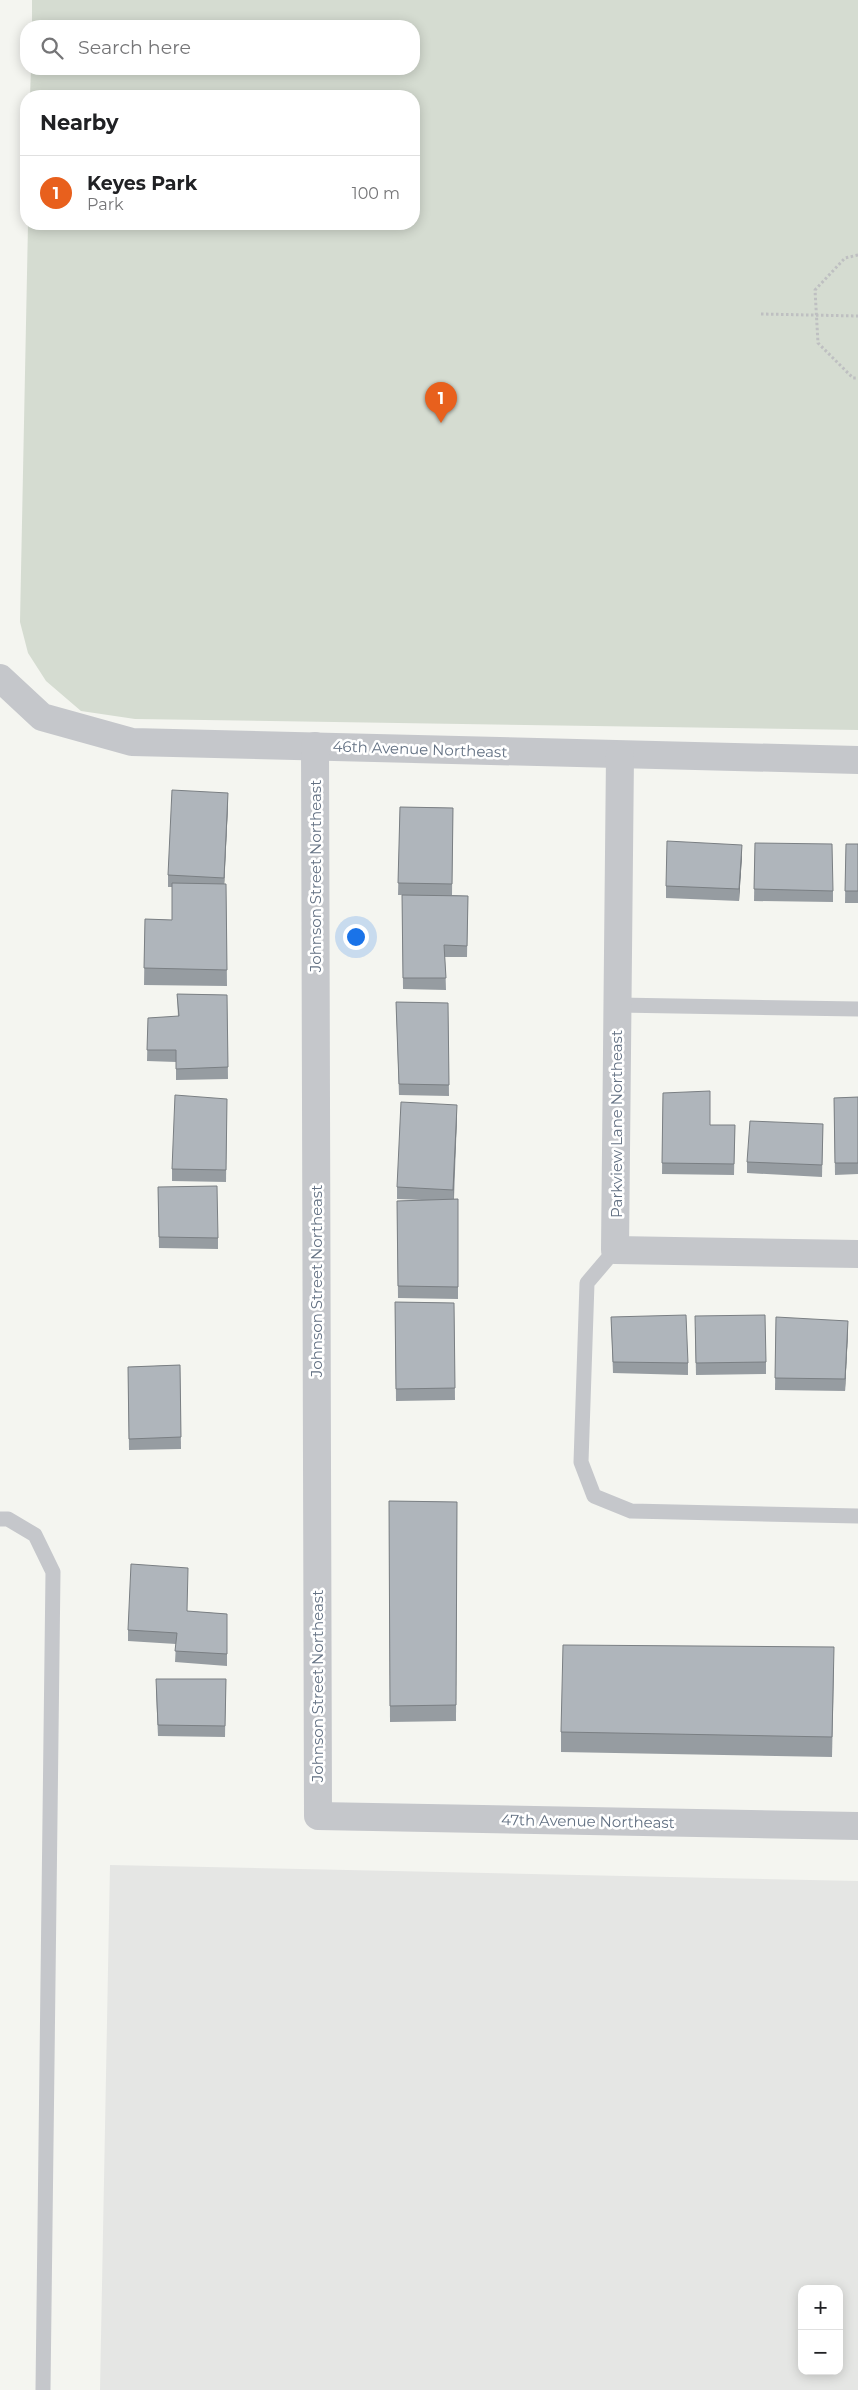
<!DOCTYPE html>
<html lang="en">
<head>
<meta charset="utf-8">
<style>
	body { margin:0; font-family:Montserrat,sans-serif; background:#f2f2f2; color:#202124 }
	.controls { position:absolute; right:15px; bottom:15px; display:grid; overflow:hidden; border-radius:10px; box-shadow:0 2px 12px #0003 }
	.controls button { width:45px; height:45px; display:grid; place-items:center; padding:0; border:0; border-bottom:1px solid #e0e0e0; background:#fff; color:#202124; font:25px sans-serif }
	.you { position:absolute; left:355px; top:936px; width:18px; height:18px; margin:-12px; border:4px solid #fff; border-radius:50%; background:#1a73e8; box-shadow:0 0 0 8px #1a73e833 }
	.badge { display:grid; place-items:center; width:32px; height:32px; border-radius:50%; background:#e8601d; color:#fff; font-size:16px; font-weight:700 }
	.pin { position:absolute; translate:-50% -41px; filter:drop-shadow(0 1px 2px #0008) }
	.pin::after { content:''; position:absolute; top:26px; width:18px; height:15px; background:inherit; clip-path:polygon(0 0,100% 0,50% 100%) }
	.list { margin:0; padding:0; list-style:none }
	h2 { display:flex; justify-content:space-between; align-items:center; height:65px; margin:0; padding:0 20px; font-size:21px }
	h2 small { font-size:16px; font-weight:400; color:#757577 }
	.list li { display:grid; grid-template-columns:32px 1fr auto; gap:15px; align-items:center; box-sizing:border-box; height:75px; padding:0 20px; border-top:1px solid #e0e0e0 }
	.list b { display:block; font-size:19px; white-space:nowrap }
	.list p { margin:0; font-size:16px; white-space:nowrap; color:#757577 }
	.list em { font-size:16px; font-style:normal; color:#757577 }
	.icon { flex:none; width:28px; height:28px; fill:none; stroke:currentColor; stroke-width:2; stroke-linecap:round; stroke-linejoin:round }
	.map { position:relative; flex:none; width:858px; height:2390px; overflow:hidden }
	.search { position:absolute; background:#fff; box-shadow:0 2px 12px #0003; left:20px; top:20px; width:400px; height:55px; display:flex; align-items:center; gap:12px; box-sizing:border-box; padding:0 18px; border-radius:20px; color:#757577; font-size:19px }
	.panel { position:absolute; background:#fff; box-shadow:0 2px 12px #0003; left:20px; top:90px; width:400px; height:140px; border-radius:20px }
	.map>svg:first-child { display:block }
</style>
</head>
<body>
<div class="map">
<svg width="858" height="2390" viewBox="0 0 858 2390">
	<rect width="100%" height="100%" fill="#f4f5f0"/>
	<path fill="#e5e6e4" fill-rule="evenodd" d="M110 1865 858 1881V2390H100ZM802 2289H839V2371H802Z"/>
	<path fill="#d5dcd1" d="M32 0H858V730L135 719 81 711 46 681 28 653 20 622 28 224H414V96H30L31 69H414V26H32Z"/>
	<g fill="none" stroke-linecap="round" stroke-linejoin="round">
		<g stroke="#bebfc1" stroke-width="3" stroke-dasharray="2.5 2.5" stroke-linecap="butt">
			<path d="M858 255 845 258 815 290 818 343 853 378H858"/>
			<path d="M761 314 858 316"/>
		</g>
		<g stroke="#c5c7cb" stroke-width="15">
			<path d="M617 1005 858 1009"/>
			<path d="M615 1250 587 1283 581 1462 594 1496 631 1511 858 1516"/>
			<path d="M0 1519H8L35 1535 53 1572 43 2390"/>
		</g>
		<g stroke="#c5c7cb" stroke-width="28">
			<path d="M0 678 42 717 132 742 858 760"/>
			<path d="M315 746 318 1816 858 1826"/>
			<path d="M620 755 615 1250 858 1254"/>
		</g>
	</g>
	<g fill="#969ca1">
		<path d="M228 805 224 884H226L227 986 144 985 145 919 172 920V887H168V875Z"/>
		<path d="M400 807 453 808 452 895 468 896 467 957H445L446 990 403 989 402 895H398Z"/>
		<path d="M755 843 833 891V902L754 901Z"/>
		<path d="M846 844H858V903H845Z"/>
		<path d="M742 856 739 901 666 898V886Z"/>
		<path d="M177 994 227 995 228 1079 176 1080V1062L147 1061 148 1018 178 1017Z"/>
		<path d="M396 1002 448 1003 449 1096 399 1095Z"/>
		<path d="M663 1093 710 1125H735L734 1175 662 1174Z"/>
		<path d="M858 1097V1174L835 1175 834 1098Z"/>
		<path d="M227 1099 226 1182 172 1181V1169Z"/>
		<path d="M457 1117 454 1199H458V1299L398 1298 397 1201 422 1200 397 1199V1187Z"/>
		<path d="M823 1124 822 1177 747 1173V1162Z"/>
		<path d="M158 1187 218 1238V1249L159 1248Z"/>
		<path d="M395 1302 454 1303 455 1400 396 1401Z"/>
		<path d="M611 1317 688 1363V1375L613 1373Z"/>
		<path d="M776 1317 848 1332 845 1391 775 1390Z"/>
		<path d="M695 1327 766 1362V1374L696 1375Z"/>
		<path d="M180 1365 181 1449 129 1450 128 1367Z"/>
		<path d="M389 1501 457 1502 456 1721 390 1722Z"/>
		<path d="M187 1611 227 1614V1666L175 1662 176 1644 128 1641V1630Z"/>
		<path d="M834 1667 832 1757 561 1752V1732Z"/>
		<path d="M226 1679 225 1737 158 1736 156 1691Z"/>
	</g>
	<g fill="#7a7f83">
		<path d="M228 793V805L224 890V878Z"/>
		<path d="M742 845V856L739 901V889Z"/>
		<path d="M457 1105V1117L453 1202V1190Z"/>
		<path d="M848 1321V1332L845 1391V1379Z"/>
	</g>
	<g fill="#afb5bb" stroke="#7a7f83">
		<path d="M172 790 228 793 224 878 168 875Z"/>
		<path d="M400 807 453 808 452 884 398 883Z"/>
		<path d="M667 841 742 845 739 889 666 886Z"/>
		<path d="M755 843 832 844 833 891 754 889Z"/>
		<path d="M846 844H858V891H845Z"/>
		<path d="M172 883 226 884 227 970 144 968 145 919 172 920Z"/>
		<path d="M402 895 468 896 467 946 444 945 446 978H403Z"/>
		<path d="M177 994 227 995 228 1067 176 1069V1050H147L148 1018 179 1016Z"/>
		<path d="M396 1002 448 1003 449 1085 399 1084Z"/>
		<path d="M710 1091V1125H735L734 1164 662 1163 663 1093Z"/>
		<path d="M175 1095 227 1099 226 1170 172 1169Z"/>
		<path d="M858 1097V1163H835L834 1098Z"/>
		<path d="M401 1102 457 1105 453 1190 397 1187Z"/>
		<path d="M750 1121 823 1124 822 1165 747 1162Z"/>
		<path d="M217 1186 218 1238 159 1237 158 1187Z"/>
		<path d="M458 1199V1287L398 1286 397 1201Z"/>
		<path d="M395 1302 454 1303 455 1388 396 1389Z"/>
		<path d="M686 1315 688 1363 613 1362 611 1317Z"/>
		<path d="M765 1315 766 1362 696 1363 695 1316Z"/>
		<path d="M776 1317 848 1321 845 1379 775 1378Z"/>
		<path d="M180 1365 181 1437 129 1439 128 1367Z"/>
		<path d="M389 1501 457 1502 456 1705 390 1706Z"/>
		<path d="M131 1564 188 1568 187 1611 227 1614V1654L175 1651 177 1633 128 1630Z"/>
		<path d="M563 1645 834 1647 832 1737 561 1732Z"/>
		<path d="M156 1679H226L225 1726 158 1725Z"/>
	</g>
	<g text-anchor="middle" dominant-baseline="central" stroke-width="5" stroke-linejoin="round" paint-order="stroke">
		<g font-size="15" fill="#637183" stroke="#fff">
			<text transform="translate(420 749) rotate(2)">46th Avenue Northeast</text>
			<text transform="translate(315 876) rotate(-90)">Johnson Street Northeast</text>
			<text transform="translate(616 1124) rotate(-90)">Parkview Lane Northeast</text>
			<text transform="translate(316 1281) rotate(-90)">Johnson Street Northeast</text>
			<text transform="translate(317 1686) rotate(-90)">Johnson Street Northeast</text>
			<text transform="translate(588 1821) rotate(1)">47th Avenue Northeast</text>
		</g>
	</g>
</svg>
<div class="controls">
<button>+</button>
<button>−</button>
</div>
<div class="you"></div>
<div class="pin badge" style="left:441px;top:423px">1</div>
<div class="search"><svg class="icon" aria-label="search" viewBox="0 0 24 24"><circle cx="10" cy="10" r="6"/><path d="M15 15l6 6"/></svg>Search here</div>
<section class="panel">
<h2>Nearby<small></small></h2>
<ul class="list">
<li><span class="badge">1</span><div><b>Keyes Park</b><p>Park</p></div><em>100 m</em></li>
</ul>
</section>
</div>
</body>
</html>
